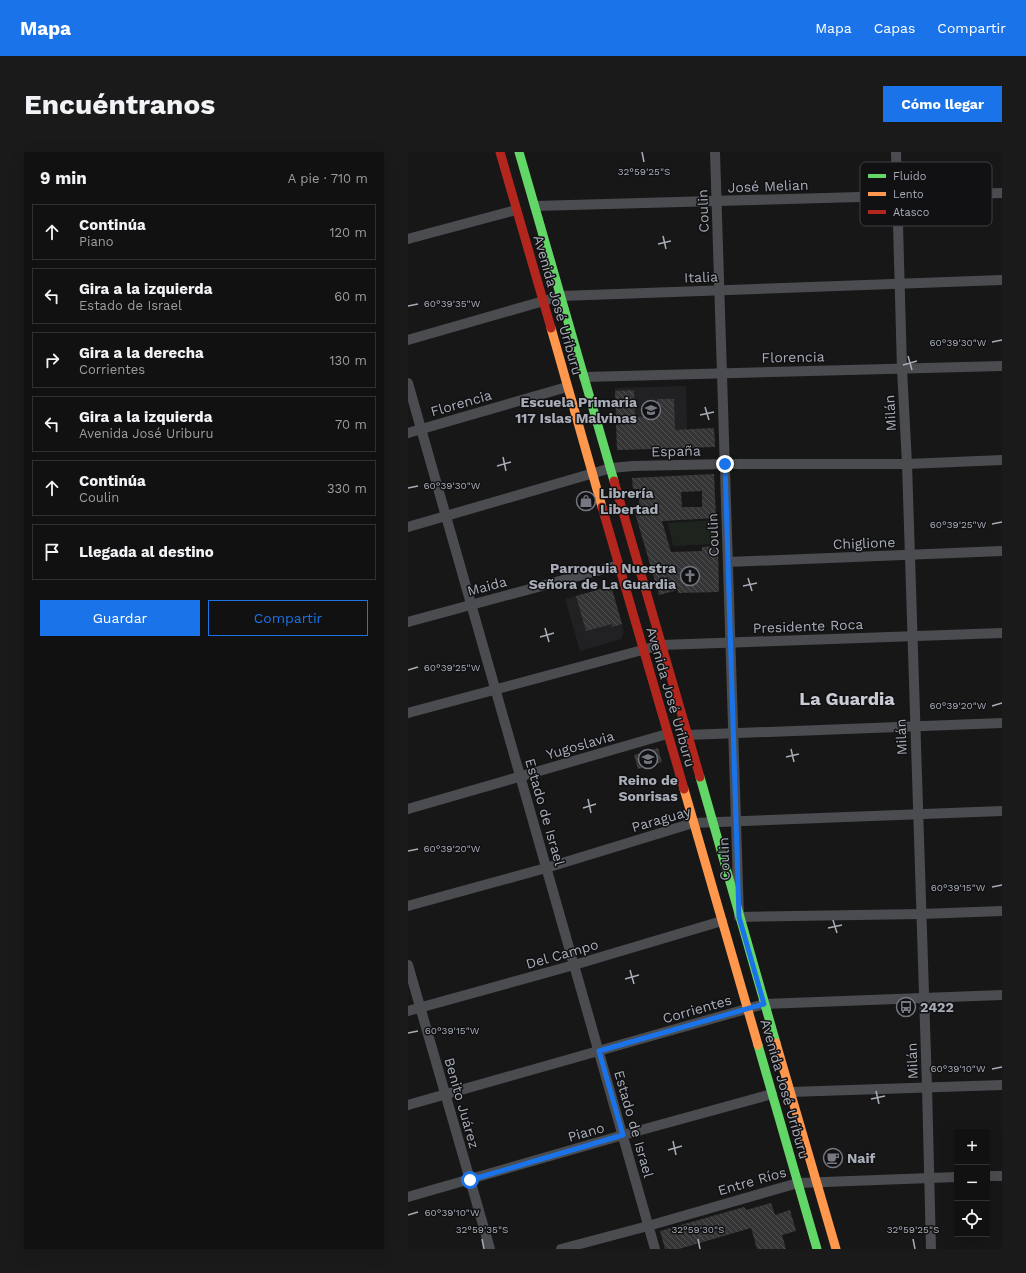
<!DOCTYPE html>
<html lang="es">
<head>
<meta charset="utf-8">
<style>
	body { margin:0; font-family:"Work Sans",sans-serif; background:#1a1a1a; color:#f1f3f6 }
	.controls { position:absolute; right:12px; bottom:12px; display:grid; overflow:hidden; border-radius:0px; box-shadow:0 4px 16px #0002 }
	.controls button { width:36px; height:36px; display:grid; place-items:center; padding:0; border:0; border-bottom:1px solid #303131; background:#111; color:#f1f3f6; font:20px sans-serif }
	.stop { position:absolute; width:12px; height:12px; margin:-9px; border:3px solid #1a73e8; border-radius:50%; background:#fff }
	.stop.end { background:#1a73e8; border-color:#fff; box-shadow:0 1px 4px #0008 }
	.list { margin:0; padding:0; list-style:none }
	h2 { display:flex; justify-content:space-between; align-items:center; height:52px; margin:0; padding:0 16px; font-size:17px }
	h2 small { font-size:13px; font-weight:400; color:#9c9d9f }
	.list li { display:grid; grid-template-columns:26px 1fr auto; gap:12px; align-items:center; box-sizing:border-box; height:56px; margin:0 8px 8px; padding:0 8px; border:1px solid #303131; border-radius:0px }
	.list b { display:block; font-size:15px; white-space:nowrap }
	.list p { margin:0; font-size:13px; white-space:nowrap; color:#9c9d9f }
	.list em { font-size:13px; font-style:normal; color:#9c9d9f }
	.actions { display:flex; gap:8px; padding:12px 16px }
	.actions a { flex:1; padding:9px 0; border:1px solid #1a73e8; border-radius:0px; text-align:center; font-size:14px; color:#1a73e8 }
	.actions .main { background:#1a73e8; color:#fff }
	.icon { flex:none; width:22px; height:22px; fill:none; stroke:currentColor; stroke-width:2; stroke-linecap:round; stroke-linejoin:round }
	.map { position:relative; flex:none; width:594px; height:1097px; overflow:hidden; border-radius:0px }
	header { display:flex; align-items:center; gap:24px; box-sizing:border-box; height:56px; padding:0 20px; background:#1a73e8; color:#fff }
	header strong { font-size:19px }
	nav { display:flex; gap:22px; margin-inline-start:auto; font-size:14px }
	.intro { display:flex; align-items:center; justify-content:space-between; box-sizing:border-box; height:96px; padding:0 24px }
	h1 { margin:0; font-size:28px }
	.button { padding:10px 18px; border-radius:0px; background:#1a73e8; color:#fff; font-size:14px; font-weight:700 }
	main { display:flex; gap:24px; padding:0 24px }
	aside { flex:1; background:#111; border-radius:0px; box-shadow:0 4px 16px #0002 }
	.map>svg:first-child { display:block }
</style>
</head>
<body>
<header>
<strong>Mapa</strong>
<nav><a>Mapa</a><a>Capas</a><a>Compartir</a></nav>
</header>
<div class="intro"><h1>Encuéntranos</h1><a class="button">Cómo llegar</a></div>
<main>
<aside>
<h2>9 min<small>A pie · 710 m</small></h2>
<ul class="list">
<li><svg class="icon" aria-label="ahead" viewBox="0 0 24 24"><path d="M12 20V5M6 11l6-6 6 6"/></svg><div><b>Continúa</b><p>Piano</p></div><em>120 m</em></li>
<li><svg class="icon" aria-label="left" viewBox="0 0 24 24"><path d="M17 20v-9H6M10 6l-5 5 5 5"/></svg><div><b>Gira a la izquierda</b><p>Estado de Israel</p></div><em>60 m</em></li>
<li><svg class="icon" aria-label="right" viewBox="0 0 24 24"><path d="M7 20v-9h11M14 6l5 5-5 5"/></svg><div><b>Gira a la derecha</b><p>Corrientes</p></div><em>130 m</em></li>
<li><svg class="icon" aria-label="left" viewBox="0 0 24 24"><path d="M17 20v-9H6M10 6l-5 5 5 5"/></svg><div><b>Gira a la izquierda</b><p>Avenida José Uriburu</p></div><em>70 m</em></li>
<li><svg class="icon" aria-label="ahead" viewBox="0 0 24 24"><path d="M12 20V5M6 11l6-6 6 6"/></svg><div><b>Continúa</b><p>Coulin</p></div><em>330 m</em></li>
<li><svg class="icon" aria-label="arrive" viewBox="0 0 24 24"><path d="M6 21V4h12l-3 4 3 4H6"/></svg><div><b>Llegada al destino</b></div></li>
</ul>
<div class="actions"><a class="main">Guardar</a><a>Compartir</a></div>
</aside>
<div class="map">
<svg width="594" height="1097" viewBox="0 0 594 1097">
	<defs>
		<pattern id="building-back-hatch" width="6" height="6" patternUnits="userSpaceOnUse"><rect width="6" height="6" fill="#353536"/><path d="M-1 5l2 2M0 0l6 6M5-1l2 2" fill="none" stroke="#4f5051"/></pattern>
	</defs>
	<rect width="100%" height="100%" fill="#171717"/>
	<g fill="#212123">
		<path d="M278 234 279 277 306 276 307 295 209 298 207 236Z"/>
		<path d="M203 434 216 480 213 487 172 499 157 447Z"/>
	</g>
	<path fill="#1d241e" d="M307 368 308 392 265 394 260 371Z"/>
	<g fill="url(#building-back-hatch)" fill-rule="evenodd">
		<path d="M226 238 227 265 250 264 249 247H266L267 278 306 276 307 295 209 298 207 239Z"/>
		<path d="M306 322 308 366 254 369 263 400 294 399V395L310 394 311 440 270 441V438L251 443 225 354H231V337H225L224 326ZM294 339V355H274L273 340Z"/>
		<path d="M203 434 214 472 204 475V472L178 479 168 444Z"/>
		<path d="M250 596 254 610 230 617 226 603Z"/>
		<path d="M363 1051 367 1063 382 1058 388 1079 374 1083 378 1097H349L343 1076 271 1097H257L252 1079 336 1055 338 1058Z"/>
	</g>
	<g fill="none" stroke-linecap="round" stroke-linejoin="round">
		<g stroke="#4b4c50" stroke-width="10">
			<path d="M307 0 331 765 513 762 594 759"/>
			<path d="M488 0 494 217 499 312 519 935 523 1097"/>
			<path d="M127 54 594 41"/>
			<path d="M0 87 108 58"/>
			<path d="M0 188 153 144 594 128"/>
			<path d="M176 225 594 214"/>
			<path d="M0 231 247 1097"/>
			<path d="M0 281 159 235"/>
			<path d="M0 375 203 316 225 314 317 312H499L594 308"/>
			<path d="M320 410 594 399"/>
			<path d="M0 470 211 413"/>
			<path d="M0 561 253 493 594 481"/>
			<path d="M279 583 594 571"/>
			<path d="M0 657 259 582"/>
			<path d="M0 754 138 716 285 671 594 659"/>
			<path d="M0 813 82 1097"/>
			<path d="M0 859 166 813 314 769"/>
			<path d="M382 940 594 933"/>
			<path d="M0 953 356 852 594 843"/>
			<path d="M579 1024H594"/>
			<path d="M0 1045 215 983 364 942"/>
			<path d="M153 1097 240 1074 390 1031 549 1025"/>
		</g>
		<g stroke="#63d668" stroke-width="9">
			<path d="M111 0 206 329"/>
			<path d="M292 625 368 891"/>
			<path d="M350 893 409 1097"/>
		</g>
		<g stroke="#ff974d" stroke-width="9">
			<path d="M143 176 194 355"/>
			<path d="M276 637 350 893"/>
			<path d="M368 891 428 1097"/>
		</g>
		<g stroke="#b3261e" stroke-width="9">
			<path d="M92 0 143 176"/>
			<path d="M206 329 292 625"/>
			<path d="M194 355 276 637"/>
		</g>
	</g>
	<g fill="none" stroke-linecap="round" stroke-linejoin="round">
		<path stroke="#1a73e8" stroke-width="5" d="M62 1028 215 983 191 899 356 852 331 765 317 312"/>
	</g>
	<path fill="none" stroke="#a8adb8" stroke-width="1.5" d="M234 0 236 10M255 84 258 97M250 92 263 89M0 154 10 152M584 190 594 188M500 204 504 218M495 213 509 209M297 255 301 268M292 263 306 260M95 305 98 319M89 314 103 310M0 336 10 334M584 372 594 370M340 426 344 439M335 434 349 431M137 476 141 490M132 485 146 481M0 518 10 515M584 554 594 551M383 597 386 610M378 605 391 602M180 647 183 661M175 656 188 652M0 699 10 697M584 735 594 733M425 768 429 781M420 776 434 773M222 818 226 832M217 827 231 823M0 881 10 879M584 917 594 915M468 939 471 952M463 947 477 944M265 989 268 1003M260 998 274 994M0 1063 10 1060M74 1087 76 1097M290 1087 292 1097M505 1087 507 1097"/>
	<defs>
		<g id="school-ring" transform="scale(1)"><circle r="9.5" fill="#111113" stroke="#757880" stroke-width="1.5"/><path d="M0-5L7-2L0 1L-7-2ZM-4 1L0 2.5L4 1V4Q0 6-4 4Z" fill="#757880"/></g>
		<g id="shop-ring" transform="scale(1)"><circle r="9.5" fill="#111113" stroke="#757880" stroke-width="1.5"/><path d="M-5-2.5h2.3a2.7 3.5 0 0 1 5.4 0H5L5.5 6h-11ZM-1.5-2.5h3a1.5 2.3 0 0 0-3 0Z" fill="#757880"/></g>
		<g id="church-ring" transform="scale(1)"><circle r="9.5" fill="#111113" stroke="#757880" stroke-width="1.5"/><path d="M-1.2-6h2.4v3.5h3.3v2.4h-3.3V6h-2.4V-.1h-3.3v-2.4h3.3Z" fill="#757880"/></g>
		<g id="bus-ring" transform="scale(1)"><circle r="9.5" fill="#111113" stroke="#757880" stroke-width="1.5"/><path d="M-5-6H5V4H4V6H2V4H-2V6H-4V4H-5ZM-3.5-4V0h7V-4ZM-3.5 1.2v1.5H-2V1.2ZM2 1.2v1.5H3.5V1.2Z" fill="#757880"/></g>
		<g id="cafe-ring" transform="scale(1)"><circle r="9.5" fill="#111113" stroke="#757880" stroke-width="1.5"/><path d="M-5.5-4.5H6V0H3Q3 3.5 0 3.5H-2.5Q-5.5 3.5-5.5 0ZM3-3.2v2h1.7v-2ZM-6 4.5H4V6H-6Z" fill="#757880"/></g>
	</defs>
	<g fill-rule="evenodd">
		<use href="#school-ring" x="243" y="258"/>
		<use href="#shop-ring" x="178" y="349"/>
		<use href="#church-ring" x="282" y="424"/>
		<use href="#school-ring" x="240" y="607"/>
		<use href="#bus-ring" x="498" y="855"/>
		<use href="#cafe-ring" x="425" y="1006"/>
	</g>
	<g text-anchor="middle" dominant-baseline="central" stroke-width="3" stroke-linejoin="round" paint-order="stroke">
		<g font-size="14" fill="#a8adb8" stroke="#111113">
			<text transform="translate(360 34) rotate(-2)">José Melian</text>
			<text transform="translate(295 59) rotate(-92)">Coulin</text>
			<text transform="translate(293 125) rotate(-2)">Italia</text>
			<text transform="translate(150 153) rotate(74)">Avenida José Uriburu</text>
			<text transform="translate(385 205) rotate(-1)">Florencia</text>
			<text transform="translate(53 251) rotate(-16)">Florencia</text>
			<text transform="translate(482 261) rotate(-93)">Milán</text>
			<text transform="translate(268 299) rotate(-1)">España</text>
			<text transform="translate(305 383) rotate(-92)">Coulin</text>
			<text transform="translate(456 391) rotate(-2)">Chiglione</text>
			<text transform="translate(79 434) rotate(-15)">Maida</text>
			<text transform="translate(400 474) rotate(-2)">Presidente Roca</text>
			<text transform="translate(263 545) rotate(74)">Avenida José Uriburu</text>
			<text transform="translate(493 585) rotate(-92)">Milán</text>
			<text transform="translate(172 593) rotate(-16)">Yugoslavia</text>
			<text transform="translate(137 660) rotate(74)">Estado de Israel</text>
			<text transform="translate(253 667) rotate(-16)">Paraguay</text>
			<text transform="translate(316 707) rotate(-92)">Coulin</text>
			<text transform="translate(154 802) rotate(-16)">Del Campo</text>
			<text transform="translate(289 857) rotate(-16)">Corrientes</text>
			<text transform="translate(504 909) rotate(-92)">Milán</text>
			<text transform="translate(377 937) rotate(74)">Avenida José Uriburu</text>
			<text transform="translate(54 951) rotate(74)">Benito Juárez</text>
			<text transform="translate(226 972) rotate(74)">Estado de Israel</text>
			<text transform="translate(178 980) rotate(-16)">Piano</text>
			<text transform="translate(344 1029) rotate(-16)">Entre Ríos</text>
		</g>
		<g font-size="14" font-weight="bold" fill="#a8adb8" stroke="#111113" text-anchor="start">
			<text x="229" y="250" text-anchor="end">Escuela Primaria<tspan x="229" dy="16">117 Islas Malvinas</tspan></text>
			<text x="192" y="341">Librería<tspan x="192" dy="16">Libertad</tspan></text>
			<text x="268" y="416" text-anchor="end">Parroquia Nuestra<tspan x="268" dy="16">Señora de La Guardia</tspan></text>
			<text x="240" y="628" text-anchor="middle">Reino de<tspan x="240" dy="16">Sonrisas</tspan></text>
			<text x="512" y="855">2422</text>
			<text x="439" y="1006">Naif</text>
		</g>
		<g font-size="18" font-weight="bold" fill="#c9ccd4" stroke="#111113">
			<text x="439" y="546">La Guardia</text>
		</g>
	</g>
	<rect x="452" y="10" width="132" height="64" rx="6" fill="#111113" stroke="#3e4045" stroke-width="1"/>
	<rect x="460" y="22" width="18" height="4" fill="#63d668"/>
	<rect x="460" y="40" width="18" height="4" fill="#ff974d"/>
	<rect x="460" y="58" width="18" height="4" fill="#b3261e"/>
	<g font-size="11" fill="#a8adb8">
		<text x="485" y="28">Fluido</text>
		<text x="485" y="46">Lento</text>
		<text x="485" y="64">Atasco</text>
	</g>
	<g font-size="10" text-anchor="middle" fill="#a8adb8" stroke="#111113" stroke-width="3" stroke-linejoin="round" paint-order="stroke">
		<text x="236" y="23">32°59'25"S</text>
		<text x="44" y="155">60°39'35"W</text>
		<text x="550" y="194">60°39'30"W</text>
		<text x="44" y="337">60°39'30"W</text>
		<text x="550" y="376">60°39'25"W</text>
		<text x="44" y="519">60°39'25"W</text>
		<text x="550" y="557">60°39'20"W</text>
		<text x="44" y="700">60°39'20"W</text>
		<text x="550" y="739">60°39'15"W</text>
		<text x="44" y="882">60°39'15"W</text>
		<text x="550" y="920">60°39'10"W</text>
		<text x="44" y="1064">60°39'10"W</text>
		<text x="74" y="1081">32°59'35"S</text>
		<text x="290" y="1081">32°59'30"S</text>
		<text x="505" y="1081">32°59'25"S</text>
	</g>
</svg>
<div class="controls">
<button>+</button>
<button>−</button>
<button><svg class="icon" aria-label="locate" viewBox="0 0 24 24"><circle cx="12" cy="12" r="6"/><path d="M12 2v4M12 18v4M2 12h4M18 12h4"/></svg></button>
</div>
<div class="stop" style="left:62px;top:1028px"></div>
<div class="stop end" style="left:317px;top:312px"></div>
</div>
</main>
</body>
</html>
